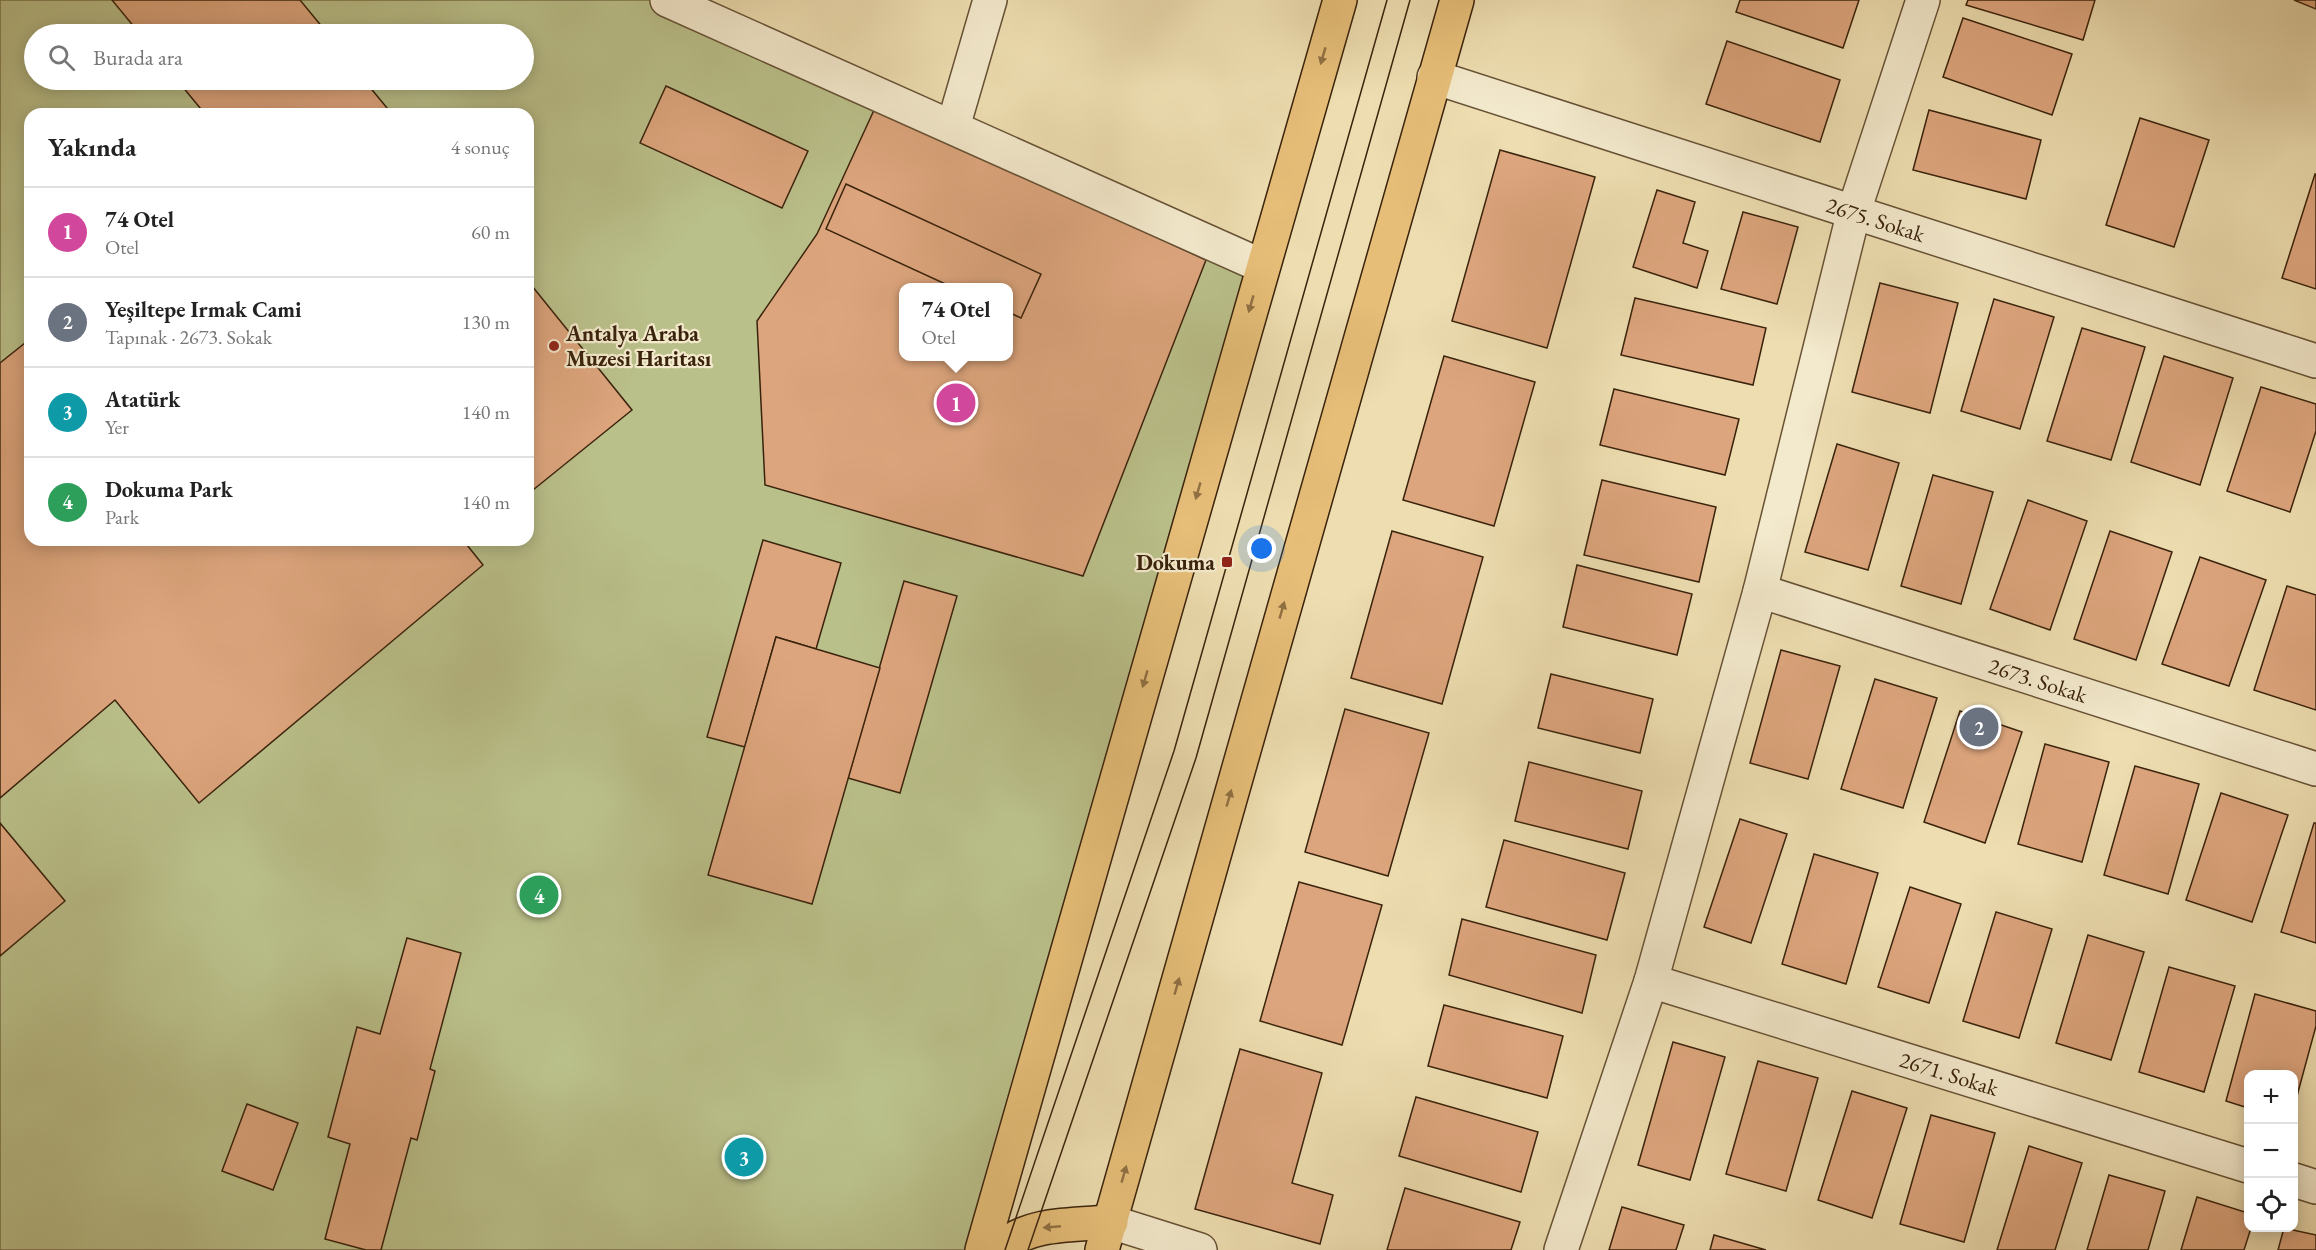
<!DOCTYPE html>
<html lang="tr">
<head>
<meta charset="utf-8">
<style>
	body { margin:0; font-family:"EB Garamond",serif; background:#f6f6f6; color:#222 }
	.controls { position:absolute; right:18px; bottom:18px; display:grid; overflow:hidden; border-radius:12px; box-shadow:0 3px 15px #0003 }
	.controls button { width:54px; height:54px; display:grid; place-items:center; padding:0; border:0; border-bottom:2px solid #e0e0e0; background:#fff; color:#222; font:30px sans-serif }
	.you { position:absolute; left:1262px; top:549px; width:21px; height:21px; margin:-15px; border:4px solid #fff; border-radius:50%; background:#1a73e8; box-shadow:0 0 0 9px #1a73e833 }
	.badge { display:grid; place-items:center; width:39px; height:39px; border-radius:50%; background:#7c3aed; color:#fff; font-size:20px; font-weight:700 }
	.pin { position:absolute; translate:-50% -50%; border:3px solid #fff; box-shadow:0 2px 6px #0006 }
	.popup { position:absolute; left:899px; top:283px; width:114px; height:78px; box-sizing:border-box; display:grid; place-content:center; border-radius:12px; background:#fff; filter:drop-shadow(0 2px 4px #0005); font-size:20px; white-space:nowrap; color:#767676 }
	.popup b { font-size:22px; color:#222 }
	.popup::after { content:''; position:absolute; left:50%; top:100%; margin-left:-12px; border:12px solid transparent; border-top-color:#fff }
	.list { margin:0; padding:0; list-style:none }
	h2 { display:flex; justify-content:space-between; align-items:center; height:78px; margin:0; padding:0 24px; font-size:26px }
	h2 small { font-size:20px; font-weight:400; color:#767676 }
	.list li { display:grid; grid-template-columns:39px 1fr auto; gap:18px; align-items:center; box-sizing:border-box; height:90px; padding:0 24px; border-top:2px solid #e0e0e0 }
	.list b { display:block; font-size:22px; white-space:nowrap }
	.list p { margin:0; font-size:20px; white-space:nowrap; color:#767676 }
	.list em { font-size:20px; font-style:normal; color:#767676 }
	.icon { flex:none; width:33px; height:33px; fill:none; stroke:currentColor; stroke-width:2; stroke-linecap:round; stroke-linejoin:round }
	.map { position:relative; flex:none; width:2316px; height:1250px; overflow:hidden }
	.search { position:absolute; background:#fff; box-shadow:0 3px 15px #0003; left:24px; top:24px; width:510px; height:66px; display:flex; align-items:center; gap:15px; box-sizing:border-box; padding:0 21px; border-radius:33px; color:#767676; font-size:22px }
	.panel { position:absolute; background:#fff; box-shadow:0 3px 15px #0003; left:24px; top:108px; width:510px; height:438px; border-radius:18px }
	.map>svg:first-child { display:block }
</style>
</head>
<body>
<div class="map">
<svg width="2316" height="1250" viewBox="0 0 2316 1250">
	<rect width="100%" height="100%" fill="#edddb0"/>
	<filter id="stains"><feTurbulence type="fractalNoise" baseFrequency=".00333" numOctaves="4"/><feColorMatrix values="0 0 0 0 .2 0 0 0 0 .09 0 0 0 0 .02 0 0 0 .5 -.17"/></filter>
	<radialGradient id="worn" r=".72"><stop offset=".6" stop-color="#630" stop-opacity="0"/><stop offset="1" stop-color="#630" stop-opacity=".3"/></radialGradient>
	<path fill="#bac08a" stroke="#7a724b" stroke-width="1.5" fill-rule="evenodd" d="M0 0H663L1262 266 975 1250H0ZM34 34H524V80H34ZM30 114H528V540H30ZM904 288H1008V356H904Z"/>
	<g fill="#dda57d" stroke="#3a230c" stroke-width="1.5" fill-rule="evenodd">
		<path d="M112 0H300L328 34H140Z"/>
		<path d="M1740 0H1859L1843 48 1736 12Z"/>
		<path d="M1968 0H2095L2083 40 1966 5Z"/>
		<path d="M2294 0H2316V9Z"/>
		<path d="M1963 18 2072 54 2052 115 1943 77Z"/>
		<path d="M1727 41 1840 80 1820 142 1706 104Z"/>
		<path d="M177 80H364L392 114H205Z"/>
		<path d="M666 86 808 151 782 208 640 143Z"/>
		<path d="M875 108 1206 260 1083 576 765 485 757 321 817 234ZM904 288H1008V356H904Z"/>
		<path d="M1929 110 2041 140 2026 199 1913 170Z"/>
		<path d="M2140 118 2209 140 2174 247 2106 225Z"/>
		<path d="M1500 150 1595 177 1547 348 1452 321Z"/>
		<path d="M2315 174H2316V289L2282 278Z"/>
		<path d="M846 184 1041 274 1021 318 1008 312V288H954L826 229Z"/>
		<path d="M1657 190 1695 202 1683 243 1708 251 1697 288 1633 267Z"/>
		<path d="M1743 212 1798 227 1777 304 1721 289Z"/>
		<path d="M528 281 632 410 528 494Z"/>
		<path d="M1880 283 1958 303 1930 413 1852 392Z"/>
		<path d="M1635 298 1766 328 1753 385 1621 355Z"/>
		<path d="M1994 299 2054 317 2020 429 1961 411Z"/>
		<path d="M2082 328 2145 347 2111 460 2047 441Z"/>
		<path d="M30 339V540H463L483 565 199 803 115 700 0 798V363Z"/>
		<path d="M1444 356 1535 382 1494 526 1403 500Z"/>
		<path d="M2164 356 2233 378 2200 485 2131 462Z"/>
		<path d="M2261 387 2316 404V431L2290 512 2227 491Z"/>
		<path d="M1614 389 1739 419 1725 475 1600 445Z"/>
		<path d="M1837 444 1899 463 1868 570 1805 552Z"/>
		<path d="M1933 475 1993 492 1961 604 1901 586Z"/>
		<path d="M1602 480 1716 507 1699 582 1584 555Z"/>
		<path d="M2028 500 2087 521 2050 630 1990 609Z"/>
		<path d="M1392 531 1483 557 1442 704 1351 678Z"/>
		<path d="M2110 531 2172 552 2136 660 2074 639Z"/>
		<path d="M763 540 841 563 816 649 776 637 745 747 707 737Z"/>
		<path d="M2200 557 2266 580 2229 686 2162 664Z"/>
		<path d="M1577 565 1692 594 1677 655 1563 627Z"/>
		<path d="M904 581 957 596 900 793 848 778Z"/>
		<path d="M2287 586 2316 595V710L2254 690Z"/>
		<path d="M776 637 880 668 812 904 708 875Z"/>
		<path d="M1781 650 1840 666 1808 779 1750 763Z"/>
		<path d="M1551 674 1653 699 1640 753 1538 728Z"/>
		<path d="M1875 679 1937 698 1903 808 1841 789Z"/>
		<path d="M1345 709 1429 733 1388 876 1305 852Z"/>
		<path d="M1960 711 2022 732 1985 843 1924 822Z"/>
		<path d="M2045 744 2109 762 2082 862 2018 844Z"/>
		<path d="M1529 762 1642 791 1628 849 1515 821Z"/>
		<path d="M2135 766 2199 784 2168 894 2104 875Z"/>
		<path d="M2221 793 2288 815 2252 922 2186 900Z"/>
		<path d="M1740 819 1787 834 1751 943 1704 927Z"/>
		<path d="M0 823 65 901 0 956Z"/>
		<path d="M2314 823H2316V943L2281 932Z"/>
		<path d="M1504 840 1625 873 1607 940 1486 907Z"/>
		<path d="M1814 854 1878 873 1846 984 1782 964Z"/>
		<path d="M1299 882 1382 905 1342 1045 1260 1021Z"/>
		<path d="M1910 887 1961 904 1929 1003 1878 987Z"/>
		<path d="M1996 912 2052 929 2019 1038 1963 1021Z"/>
		<path d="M1462 919 1596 955 1582 1013 1449 975Z"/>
		<path d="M2088 935 2144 952 2111 1060 2056 1043Z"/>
		<path d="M407 938 461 953 430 1069 435 1071 417 1140 411 1138 381 1250H366L325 1239 350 1144 328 1137 357 1027 380 1034Z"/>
		<path d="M2169 967 2235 986 2204 1092 2139 1072Z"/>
		<path d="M2255 994 2316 1011V1026L2294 1107V1074H2248V1108L2226 1101Z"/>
		<path d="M1444 1005 1563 1036 1547 1098 1428 1066Z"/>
		<path d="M1673 1042 1725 1057 1690 1180 1638 1165Z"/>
		<path d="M1240 1049 1322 1073 1292 1183 1333 1195 1320 1244 1195 1209Z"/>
		<path d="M1758 1061 1818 1078 1786 1191 1726 1174Z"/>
		<path d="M1852 1091 1907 1108 1872 1218 1818 1200Z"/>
		<path d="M1416 1097 1538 1132 1521 1192 1399 1156Z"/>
		<path d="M247 1104 298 1123 273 1190 222 1171Z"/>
		<path d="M1931 1115 1995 1133 1964 1242 1900 1224Z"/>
		<path d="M2029 1146 2082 1163 2055 1250H1997Z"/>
		<path d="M2109 1175 2165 1191 2148 1250H2087Z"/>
		<path d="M1405 1188 1520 1222 1511 1250H1387Z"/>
		<path d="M2197 1197 2248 1213V1228H2251L2244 1250H2181Z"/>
		<path d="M1622 1207 1684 1225 1676 1250H1609Z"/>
		<path d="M2284 1228 2316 1235V1250H2278Z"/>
		<path d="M1714 1235 1766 1250H1710Z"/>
	</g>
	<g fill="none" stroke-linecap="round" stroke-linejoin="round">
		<g stroke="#675235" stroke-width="36">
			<g id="minor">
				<path d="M667 0 1262 266"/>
				<path id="s1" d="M1434 77 2316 361"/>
				<path d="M953 127 990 0"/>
				<path id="s2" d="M1760 591 2316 769"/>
				<path id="s3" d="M1651 981 2248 1166"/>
				<path d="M2294 1180 2316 1187"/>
				<path d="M1111 1222 1200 1250"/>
				<path d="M1561 1250 1651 981 1760 591 1854 211 1923 0"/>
			</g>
		</g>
		<g stroke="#3a230c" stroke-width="36">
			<g id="highway">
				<path d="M982 1250 1340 0"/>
				<path d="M998 1250C1028 1222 1072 1225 1111 1222"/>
				<path d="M1102 1250 1457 0"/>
			</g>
		</g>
		<use href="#minor" stroke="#f3e9cc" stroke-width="33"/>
		<use href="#highway" stroke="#e6be78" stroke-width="33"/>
		<g stroke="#3a230c" stroke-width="1.5">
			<path d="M1005 1250 1174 751 1387 0"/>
			<path d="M1028 1250 1196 758 1410 0"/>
		</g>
	</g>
	<defs><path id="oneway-solid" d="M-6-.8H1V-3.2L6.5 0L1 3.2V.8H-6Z" transform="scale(1.5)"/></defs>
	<g fill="#907042">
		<use href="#oneway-solid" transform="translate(1323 56) rotate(106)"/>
		<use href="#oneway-solid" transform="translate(1251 304) rotate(106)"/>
		<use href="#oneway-solid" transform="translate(1198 491) rotate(106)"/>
		<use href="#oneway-solid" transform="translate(1282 610) rotate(-74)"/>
		<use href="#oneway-solid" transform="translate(1145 679) rotate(106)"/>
		<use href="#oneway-solid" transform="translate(1229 798) rotate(-74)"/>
		<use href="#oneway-solid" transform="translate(1177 986) rotate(-74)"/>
		<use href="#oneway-solid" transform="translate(1124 1174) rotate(-74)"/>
		<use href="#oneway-solid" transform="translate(1052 1227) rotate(175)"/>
	</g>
	<g fill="#8f2418" stroke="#f3e9cc" stroke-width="2">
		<circle cx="554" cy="346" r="6"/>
		<rect x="1221" y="556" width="12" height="12" rx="3"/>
	</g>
	<g text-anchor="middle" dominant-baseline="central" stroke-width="4.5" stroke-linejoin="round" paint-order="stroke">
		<g font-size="22" fill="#3a230c" stroke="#f3e9cc">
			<text stroke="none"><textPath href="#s1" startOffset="464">2675. Sokak</textPath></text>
			<text stroke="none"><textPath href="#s2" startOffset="292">2673. Sokak</textPath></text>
			<text stroke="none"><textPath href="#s3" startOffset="312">2671. Sokak</textPath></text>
		</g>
		<g font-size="22" font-weight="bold" fill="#3a230c" stroke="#f3e9cc" text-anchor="start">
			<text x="566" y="333">Antalya Araba<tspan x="566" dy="25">Muzesi Haritası</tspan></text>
			<text x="1215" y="562" text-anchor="end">Dokuma</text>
		</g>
	</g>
	<rect width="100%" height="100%" filter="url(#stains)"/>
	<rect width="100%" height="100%" fill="url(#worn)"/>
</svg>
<div class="controls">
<button>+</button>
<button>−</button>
<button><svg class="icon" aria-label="locate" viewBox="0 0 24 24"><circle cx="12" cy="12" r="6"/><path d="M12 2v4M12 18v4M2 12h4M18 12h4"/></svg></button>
</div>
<div class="you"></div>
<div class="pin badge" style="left:956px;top:403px;background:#d1479c">1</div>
<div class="popup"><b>74 Otel</b>Otel</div>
<div class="pin badge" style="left:1979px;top:727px;background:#6b7280">2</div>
<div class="pin badge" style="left:744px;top:1157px;background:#0f9aa8">3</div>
<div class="pin badge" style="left:539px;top:895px;background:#2e9e5b">4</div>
<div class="search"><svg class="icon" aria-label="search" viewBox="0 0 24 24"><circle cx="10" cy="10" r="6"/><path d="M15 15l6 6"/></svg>Burada ara</div>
<section class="panel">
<h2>Yakında<small>4 sonuç</small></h2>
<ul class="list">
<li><span class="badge" style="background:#d1479c">1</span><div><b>74 Otel</b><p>Otel</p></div><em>60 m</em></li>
<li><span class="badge" style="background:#6b7280">2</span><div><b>Yeşiltepe Irmak Cami</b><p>Tapınak · 2673. Sokak</p></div><em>130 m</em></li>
<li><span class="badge" style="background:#0f9aa8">3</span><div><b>Atatürk</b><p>Yer</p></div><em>140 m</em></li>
<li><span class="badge" style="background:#2e9e5b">4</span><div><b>Dokuma Park</b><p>Park</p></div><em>140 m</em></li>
</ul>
</section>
</div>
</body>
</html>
